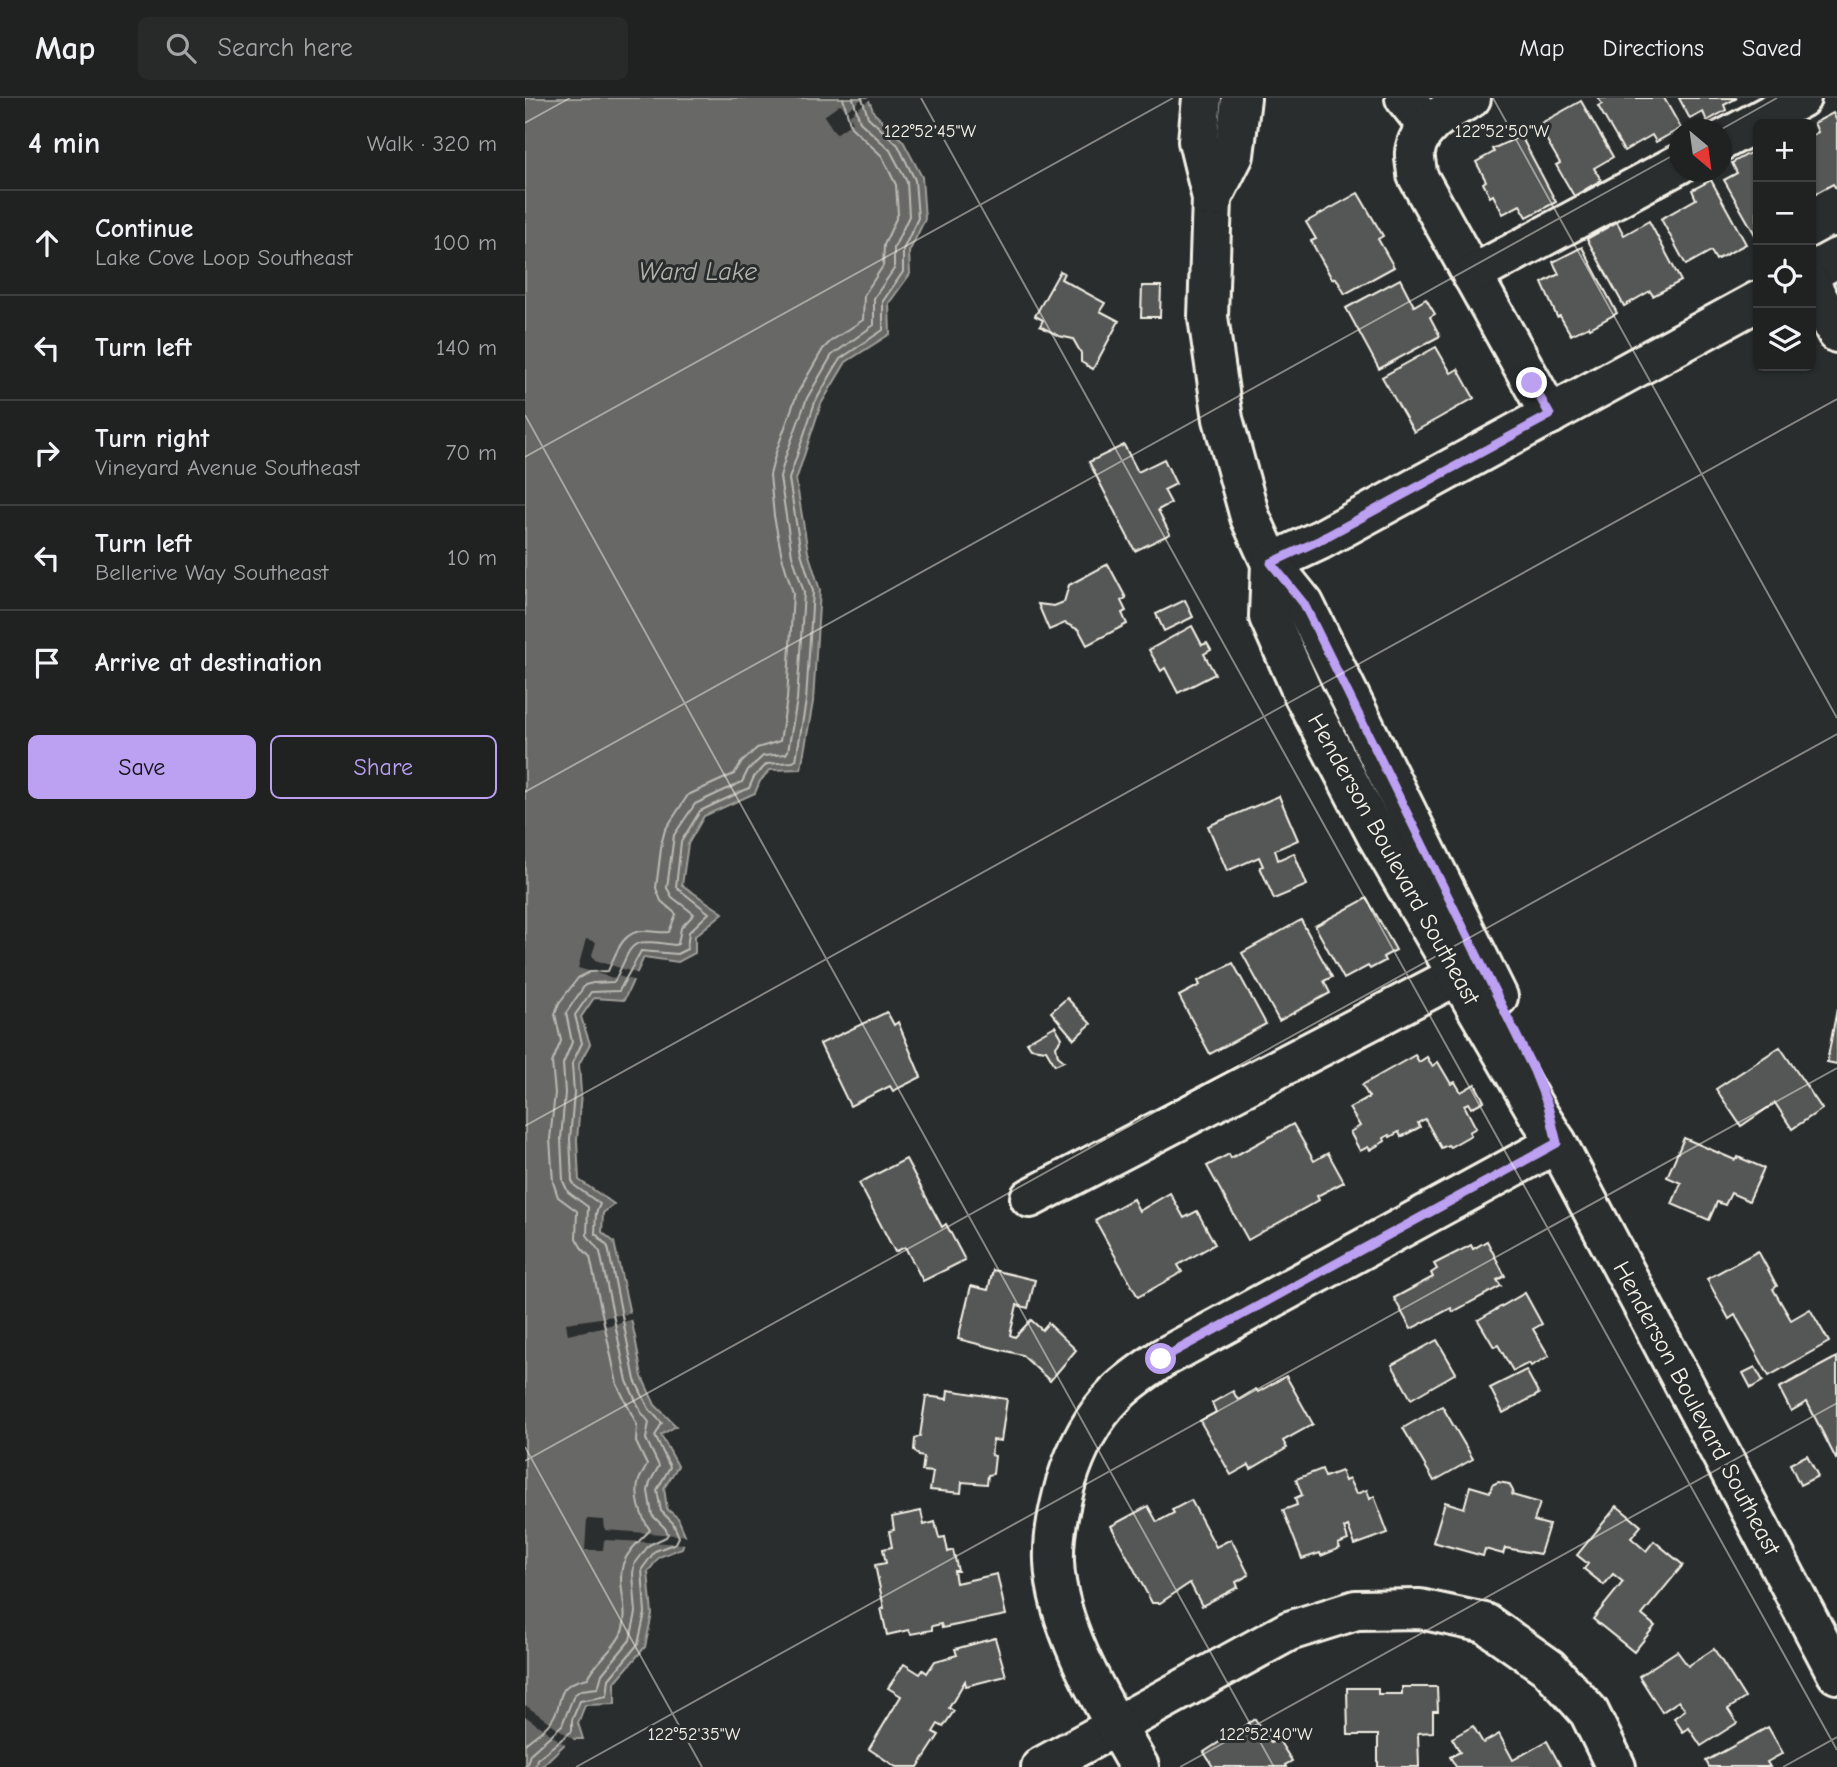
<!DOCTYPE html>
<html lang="en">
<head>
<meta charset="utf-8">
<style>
	body { margin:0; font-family:"Comic Neue",sans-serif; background:#282a2a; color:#f1f3f6 }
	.controls { position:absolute; right:21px; top:21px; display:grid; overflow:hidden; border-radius:10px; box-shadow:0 2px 5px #0004 }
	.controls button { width:63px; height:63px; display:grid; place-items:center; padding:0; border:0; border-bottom:2px solid #3d3f40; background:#202222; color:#f1f3f6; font:35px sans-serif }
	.compass { position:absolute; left:1144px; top:21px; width:63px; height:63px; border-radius:50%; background:#202222; box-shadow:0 2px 5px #0004; rotate:151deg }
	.stop { position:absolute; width:21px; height:21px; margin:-16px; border:5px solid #bca0f2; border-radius:50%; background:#fff }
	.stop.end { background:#bca0f2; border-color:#fff; box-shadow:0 2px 7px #0008 }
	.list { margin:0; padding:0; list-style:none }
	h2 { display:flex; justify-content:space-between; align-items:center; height:91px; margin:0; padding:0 28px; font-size:30px }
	h2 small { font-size:23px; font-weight:400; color:#a2a4a5 }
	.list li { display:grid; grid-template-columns:46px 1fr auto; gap:21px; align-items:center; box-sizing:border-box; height:105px; padding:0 28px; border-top:2px solid #3d3f40 }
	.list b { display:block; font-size:26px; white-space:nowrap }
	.list p { margin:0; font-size:23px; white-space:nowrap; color:#a2a4a5 }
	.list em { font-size:23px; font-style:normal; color:#a2a4a5 }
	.actions { display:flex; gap:14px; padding:21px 28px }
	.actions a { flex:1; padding:16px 0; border:2px solid #bca0f2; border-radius:10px; text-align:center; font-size:24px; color:#bca0f2 }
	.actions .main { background:#bca0f2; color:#111 }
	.icon { flex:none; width:38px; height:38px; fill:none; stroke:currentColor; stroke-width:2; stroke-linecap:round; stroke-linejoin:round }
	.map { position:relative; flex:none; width:1312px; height:1669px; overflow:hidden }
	header { display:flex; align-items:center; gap:42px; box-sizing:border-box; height:98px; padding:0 35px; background:#202222; border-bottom:2px solid #3d3f40 }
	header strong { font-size:33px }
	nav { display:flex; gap:38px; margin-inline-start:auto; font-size:24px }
	.search { width:490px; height:63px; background:#282a2a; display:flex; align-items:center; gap:18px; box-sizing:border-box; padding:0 24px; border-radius:10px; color:#a2a4a5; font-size:26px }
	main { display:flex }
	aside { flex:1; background:#202222 }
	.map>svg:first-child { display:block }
</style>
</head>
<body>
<header>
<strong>Map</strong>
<div class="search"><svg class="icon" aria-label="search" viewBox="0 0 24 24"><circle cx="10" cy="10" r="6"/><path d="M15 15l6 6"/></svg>Search here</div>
<nav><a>Map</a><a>Directions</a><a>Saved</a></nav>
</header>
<main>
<aside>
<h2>4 min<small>Walk · 320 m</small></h2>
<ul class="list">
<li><svg class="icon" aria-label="ahead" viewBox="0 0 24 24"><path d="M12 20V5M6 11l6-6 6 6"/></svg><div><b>Continue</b><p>Lake Cove Loop Southeast</p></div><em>100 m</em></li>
<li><svg class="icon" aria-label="left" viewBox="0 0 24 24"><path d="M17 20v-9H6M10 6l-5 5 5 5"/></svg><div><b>Turn left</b></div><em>140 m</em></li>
<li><svg class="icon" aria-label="right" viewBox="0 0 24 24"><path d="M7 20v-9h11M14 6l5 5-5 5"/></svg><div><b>Turn right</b><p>Vineyard Avenue Southeast</p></div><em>70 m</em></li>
<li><svg class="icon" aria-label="left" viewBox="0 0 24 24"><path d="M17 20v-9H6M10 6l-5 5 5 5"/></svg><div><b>Turn left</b><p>Bellerive Way Southeast</p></div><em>10 m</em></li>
<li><svg class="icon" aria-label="arrive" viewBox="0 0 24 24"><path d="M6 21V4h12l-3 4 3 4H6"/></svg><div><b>Arrive at destination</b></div></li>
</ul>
<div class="actions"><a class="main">Save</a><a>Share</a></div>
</aside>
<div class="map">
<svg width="1312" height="1669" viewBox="0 0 1312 1669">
	<rect width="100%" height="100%" fill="#2a2d2e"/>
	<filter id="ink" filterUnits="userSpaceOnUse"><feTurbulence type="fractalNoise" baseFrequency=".0143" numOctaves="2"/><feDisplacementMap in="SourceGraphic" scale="14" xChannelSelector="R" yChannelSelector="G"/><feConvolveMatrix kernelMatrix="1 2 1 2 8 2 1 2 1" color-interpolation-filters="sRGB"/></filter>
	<g filter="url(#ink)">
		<path fill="#676866" stroke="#9f9f9a" stroke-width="2" d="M0 0H343L349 15 378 43 397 79 400 121 384 154 385 176 364 205 365 236 321 264 296 306 271 382 283 454 295 492 288 604 276 671 245 672 235 683 230 695 179 718 163 746 157 787 198 815 170 838V855L153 864 119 859 99 902 69 900 56 919 65 946 54 966 56 995 52 1042 54 1082 89 1106 78 1115 77 1134 89 1144 110 1239 117 1279 130 1307 151 1328 136 1337 153 1368 139 1390 142 1411 153 1420 161 1439 157 1450 134 1459 123 1474 127 1516 120 1549 90 1584V1606L60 1607 53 1625 58 1641H45L16 1669H0Z"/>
		<g fill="#2a2d2e">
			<path d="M338 0H347L324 17 328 24 311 36 299 18 316 6 321 13Z"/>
			<path d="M61 841 71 844 67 857 70 862 114 876 111 883 93 878 92 881 53 870Z"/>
			<path d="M109 1215 110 1221 43 1237 41 1225Z"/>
			<path d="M62 1421 79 1422 80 1432 165 1438V1440L163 1446 79 1442 78 1452H60Z"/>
			<path d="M0 1607 52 1644V1645H46L42 1648 0 1618Z"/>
		</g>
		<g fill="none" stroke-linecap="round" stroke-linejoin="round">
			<g stroke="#bcbab4" stroke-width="2">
				<path d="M0 1646C8 1639 20 1632 26 1623 42 1602 25 1588 63 1580 71 1563 88 1553 96 1536 106 1513 91 1489 98 1466 103 1452 116 1442 125 1432 116 1419 109 1398 114 1382 116 1377 120 1372 122 1367L111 1344 112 1327 92 1286 65 1159 56 1149 51 1140 52 1113 33 1099 28 1084 25 1041 30 995 27 965 36 943 30 916 34 905 53 880 65 874 83 873C91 856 97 832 120 833 129 833 136 835 144 834L151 816 136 803 131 790 137 743 140 732 163 697 209 676 216 665 232 650 255 643 262 601 268 495 257 459 249 418 245 377 251 354 272 296 298 251 306 243 338 222 339 197 358 168 359 147 373 116 371 87 357 58 326 29 318 0"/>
				<path d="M1 1669 5 1656 37 1627 49 1597 56 1592 73 1590 77 1576 105 1542 111 1515 108 1476 109 1467 124 1447 141 1439 143 1436 140 1430 127 1417 123 1393 125 1384 134 1368 121 1341 124 1324 116 1314 102 1283 75 1154 62 1137 63 1109 43 1094 38 1083 36 1041 40 995 38 966 47 944 41 915 60 887 68 885 89 884C110 844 100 840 150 847L153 846 156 830 169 816 147 799 142 790 149 737 170 706 217 684 223 672 238 658 261 656 263 653 272 602 279 494 267 457 255 379 261 357 282 300 307 257 349 227V200L369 171V150L384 118 382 84 365 52 335 24 328 0"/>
				<path d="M10 1669 12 1661 47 1633V1622L55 1603 82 1598 84 1581 113 1546 120 1515 117 1471 130 1453 151 1445 154 1439 148 1425 136 1413 132 1392 145 1369 130 1338 137 1325 124 1311 110 1282 83 1149 70 1135 71 1115 75 1106 50 1088 47 1083 45 1041 49 995 47 966 57 945 50 917 66 894 94 893 116 853 152 856 162 851 164 834 184 815 151 789 156 744 175 713 224 690 229 679 242 666 268 664 271 662 281 603 288 493 276 455 264 381 290 304 315 261 358 232V203L378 174V152L393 120 390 82 373 47 343 19 337 0"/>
			</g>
		</g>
		<g fill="#555756" stroke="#f4f1e8" stroke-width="2">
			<path d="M1073 0H1139L1156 30 1131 44 1127 37 1099 53 1073 8 1077 6Z"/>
			<path d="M1154 0H1212L1199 7 1201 12 1182 23 1178 14 1165 21Z"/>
			<path d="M1056 3 1088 59 1069 70 1076 82 1049 98 1031 67 1035 65 1013 27Z"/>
			<path d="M1308 15 1312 23V92L1308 86 1286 98V38L1293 34 1289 25Z"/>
			<path d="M996 38 1031 104 1002 119 995 107 978 116 968 97 965 99 958 85 961 83 951 64 969 54 967 51Z"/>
			<path d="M1225 55 1228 59 1233 56 1232 140 1199 82 1212 75 1207 65Z"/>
			<path d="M1186 82 1221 146 1191 162 1186 153 1161 167 1136 121 1171 101 1167 92Z"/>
			<path d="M833 95 858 138 853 141 869 169 820 196 811 180 807 181 786 143 791 141 781 124Z"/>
			<path d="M1124 123 1156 183 1128 198 1125 193 1099 208 1062 141 1092 124 1099 137Z"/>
			<path d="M1057 149 1092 215 1065 230 1064 228 1046 237 1035 218 1032 219 1017 185 1034 176 1028 164Z"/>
			<path d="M535 173 539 175 536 181 580 205 575 213 594 223 568 271 556 264V255L548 241 534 238 515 228 518 222 510 218Z"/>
			<path d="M875 181 889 208 901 201 910 216 905 219 915 238 854 271 821 210Z"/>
			<path d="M617 188H636L635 219H616Z"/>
			<path d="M911 249 926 275 933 271 949 300 889 334 857 279Z"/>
			<path d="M599 347 613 374 639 361 651 386 639 392 646 405 633 412 645 436 610 453 564 364Z"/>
			<path d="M583 466 601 500 596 503 601 513 597 515 602 526 562 547 554 532 540 525 524 532 513 506 529 508 539 504 544 487Z"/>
			<path d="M660 502 668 519 639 533 631 516Z"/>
			<path d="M667 528 677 547 682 545 686 552 679 556 690 576 653 595 640 570 636 573 624 552Z"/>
			<path d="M754 698 773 742 750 752 753 762 769 755 782 787 749 801 735 769 738 768 734 759 702 773 683 728Z"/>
			<path d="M842 800 871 852 858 859 860 863 845 871 843 868 819 881 790 828Z"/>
			<path d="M776 822 807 879 799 883 805 895 754 923 717 855Z"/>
			<path d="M708 865 741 926 685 956 654 898 675 887 673 883Z"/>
			<path d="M542 900 566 926 549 941 526 914Z"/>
			<path d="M1312 911V966L1302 964Z"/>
			<path d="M362 914 369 927 373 924 396 979 368 993 365 988 325 1008 295 946Z"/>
			<path d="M530 928 537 940 531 948 533 958 539 963 530 967 521 952 506 950 502 944Z"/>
			<path d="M1255 949 1297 1011 1267 1031 1250 1005 1216 1028 1191 991Z"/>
			<path d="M890 957 894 964 902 959 907 968 913 964 926 986 930 984 936 994 950 986 959 1003 946 1010 943 1005 939 1007 951 1030 944 1034 946 1037 925 1049 923 1047 916 1050 900 1021 893 1025 895 1029 876 1039 874 1034 865 1039 864 1037 859 1040 860 1043 845 1052 843 1049 835 1053 825 1034 835 1028 824 1010 844 999 837 987Z"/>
			<path d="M768 1026 789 1063 803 1055 819 1084 792 1098 794 1102 723 1142 682 1068 704 1056 706 1060Z"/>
			<path d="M1159 1040 1210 1062 1213 1059 1239 1070 1224 1103 1206 1095 1200 1107 1192 1104 1184 1122 1147 1106 1156 1085 1142 1079Z"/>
			<path d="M381 1061 417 1129 421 1126 440 1162 398 1183 380 1149 370 1154 334 1085Z"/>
			<path d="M645 1095 659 1120 672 1113 690 1146 653 1167 657 1174 613 1199 570 1122 608 1101 614 1113Z"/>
			<path d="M962 1143 980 1178 972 1182 976 1188 928 1214 926 1210 886 1231 869 1200 908 1179 906 1175 912 1171 909 1166 946 1147 948 1151Z"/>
			<path d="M1233 1153 1252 1188 1248 1191 1266 1222 1285 1211 1304 1244 1244 1278 1210 1217 1204 1221 1182 1181Z"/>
			<path d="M468 1172 510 1182 503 1210 492 1207 485 1237 490 1239 506 1222 517 1232 523 1225 551 1252 525 1283 497 1257 433 1241 446 1188 463 1192Z"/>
			<path d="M1000 1195 1017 1226 1008 1231 1024 1258 1006 1268 1004 1265 988 1273 973 1247 969 1249 953 1222Z"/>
			<path d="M912 1242 931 1275 886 1301 867 1267Z"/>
			<path d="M1312 1259V1360L1311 1361 1282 1304 1266 1313 1254 1290Z"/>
			<path d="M1230 1269 1238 1283 1226 1290 1218 1275Z"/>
			<path d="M1001 1272 1014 1296 978 1315 965 1290Z"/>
			<path d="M761 1278 788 1326 758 1343 762 1350 726 1371 724 1367 706 1377 675 1323 691 1314 687 1305 708 1293 713 1302 731 1291 733 1294Z"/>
			<path d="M423 1292 482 1301 476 1343 468 1342 466 1357 470 1358 468 1376 463 1377 462 1386 437 1384 436 1395 405 1392 408 1374 397 1373 399 1359 394 1358 389 1352 390 1341 395 1338 401 1298 422 1301Z"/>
			<path d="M917 1308 948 1361 909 1383 878 1330Z"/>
			<path d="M1282 1357 1293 1378 1275 1387 1265 1366Z"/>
			<path d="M797 1371 800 1379 816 1373 820 1383 824 1381 831 1396 842 1392 845 1401 849 1398 863 1435 830 1447 823 1428 819 1430 823 1442 813 1446 815 1450 796 1458 795 1455 777 1461 758 1412 772 1407 770 1400 777 1397 771 1381Z"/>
			<path d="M973 1384 984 1386 988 1393 987 1397 1015 1405 1009 1423 1024 1427 1015 1456 980 1450 978 1456 960 1451 958 1458 908 1444 920 1404 939 1410 945 1388 965 1394 967 1387Z"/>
			<path d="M666 1402 691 1449 706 1441 724 1477 711 1484 713 1489 677 1508 665 1485 635 1505H627L586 1428 623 1408 632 1424 649 1415 647 1412Z"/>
			<path d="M1092 1408 1116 1428 1106 1440 1121 1453 1129 1443 1158 1467 1117 1517 1130 1528 1109 1554 1068 1521 1098 1484 1088 1476 1079 1487 1059 1471 1063 1466 1052 1457Z"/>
			<path d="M396 1413 399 1427 410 1424 414 1440 420 1439 423 1454 428 1452 433 1473H429L431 1485 472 1476 481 1517 417 1530 416 1526 407 1528V1532L386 1536 384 1532 362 1537 356 1510H359L350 1467 361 1465 358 1451 367 1449 364 1433 369 1432 367 1419Z"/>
			<path d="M470 1540 481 1578 441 1588 440 1583 424 1610 429 1613 418 1629 413 1626 408 1634 414 1637 393 1669H371L344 1651 376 1598 363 1590 379 1566 395 1576 398 1572 402 1575 410 1563 432 1557 430 1551Z"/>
			<path d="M1189 1551 1220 1600 1203 1611 1212 1625 1176 1648 1164 1630 1158 1634 1149 1620 1160 1612 1154 1603 1137 1614 1114 1578 1152 1553 1163 1568Z"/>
			<path d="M877 1589H912L913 1613H908V1634L893 1635 894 1669H853V1637H823L822 1590H853V1596H877Z"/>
			<path d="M730 1621 746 1645 753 1641 767 1663 760 1667 761 1669H688L679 1654Z"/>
			<path d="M948 1628 958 1645 974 1636 988 1662 1022 1643 1036 1669H931L925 1659 935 1654 927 1640Z"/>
			<path d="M1243 1629 1258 1655 1242 1664 1245 1669H1184L1181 1663Z"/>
		</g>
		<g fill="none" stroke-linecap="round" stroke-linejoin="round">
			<g stroke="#f4f1e8" stroke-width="44">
				<g id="minor">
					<path d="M880 0 903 29"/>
					<path d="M946 0C924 12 894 26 890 54 889 60 892 70 892 77L1025 317"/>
					<path d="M1196 43 1276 0"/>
					<path d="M1286 174 1312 160"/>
					<path d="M947 177 1154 66"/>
					<path d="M1286 187 1312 235"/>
					<path d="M746 465 795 442 1233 203"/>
					<path d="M505 1100 933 877"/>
					<path d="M516 1669 764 1533 831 1512 895 1511 960 1525 1024 1570 1064 1614 1091 1669"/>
					<path d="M614 1669C581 1611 531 1531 529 1463 528 1436 534 1410 541 1384 551 1352 566 1321 590 1297 603 1283 621 1272 636 1261L1032 1045"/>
				</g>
			</g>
			<g stroke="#f4f1e8" stroke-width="44">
				<g id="major">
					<path d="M677 0 673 43 687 100 683 219 698 321 725 419 746 465 779 506 973 899"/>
					<path d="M687 100 709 57 716 0"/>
					<path d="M746 465 744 519 779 598 852 738 1012 1014 1032 1045 1312 1576"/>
				</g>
			</g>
			<use href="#minor" stroke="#2a2d2e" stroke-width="38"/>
			<use href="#major" stroke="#2a2d2e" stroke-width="38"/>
		</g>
	</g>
	<g fill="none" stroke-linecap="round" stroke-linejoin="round" filter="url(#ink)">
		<path stroke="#bca0f2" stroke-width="9" d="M636 1261 1032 1045 1023 1008 1009 973 779 506 746 465 795 442 1025 317 1007 285"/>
	</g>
	<path fill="none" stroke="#f4f1e8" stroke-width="2" stroke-opacity="0.45" d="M396 0 1312 1652M968 0 1312 620M0 25 45 0M1195 32 1252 0M0 317 749 1669M0 359 648 0M0 694 1154 54M0 1028 1312 301M0 1349 177 1669M0 1363 1312 636M51 1669 1312 970M655 1669 1312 1305M1258 1669 1312 1639"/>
	<g text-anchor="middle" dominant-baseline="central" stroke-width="6" stroke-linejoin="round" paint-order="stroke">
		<g font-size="24" fill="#f4f1e8" stroke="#2a2d2e">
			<text transform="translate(869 761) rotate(61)">Henderson Boulevard Southeast</text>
			<text transform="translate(1172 1310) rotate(62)">Henderson Boulevard Southeast</text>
		</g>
		<g font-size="26" font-style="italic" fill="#b5b3ae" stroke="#2a2d2e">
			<text x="173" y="174">Ward Lake</text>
		</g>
	</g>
	<g font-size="18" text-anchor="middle" fill="#f4f1e8" stroke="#2a2d2e" stroke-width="6" stroke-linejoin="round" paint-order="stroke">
		<text x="405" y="39">122°52'45"W</text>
		<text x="977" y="39">122°52'50"W</text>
		<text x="169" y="1642">122°52'35"W</text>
		<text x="741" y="1642">122°52'40"W</text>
	</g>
</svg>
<div class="controls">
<button>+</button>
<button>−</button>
<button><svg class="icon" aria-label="locate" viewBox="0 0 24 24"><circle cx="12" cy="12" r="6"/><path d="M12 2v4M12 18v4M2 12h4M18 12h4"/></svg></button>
<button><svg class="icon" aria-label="layers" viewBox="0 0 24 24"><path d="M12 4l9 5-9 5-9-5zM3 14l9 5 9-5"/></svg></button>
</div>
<svg class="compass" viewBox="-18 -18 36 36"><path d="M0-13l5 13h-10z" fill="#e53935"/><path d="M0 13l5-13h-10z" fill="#a2a4a5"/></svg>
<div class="stop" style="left:636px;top:1261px"></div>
<div class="stop end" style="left:1007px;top:285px"></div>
</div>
</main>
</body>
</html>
